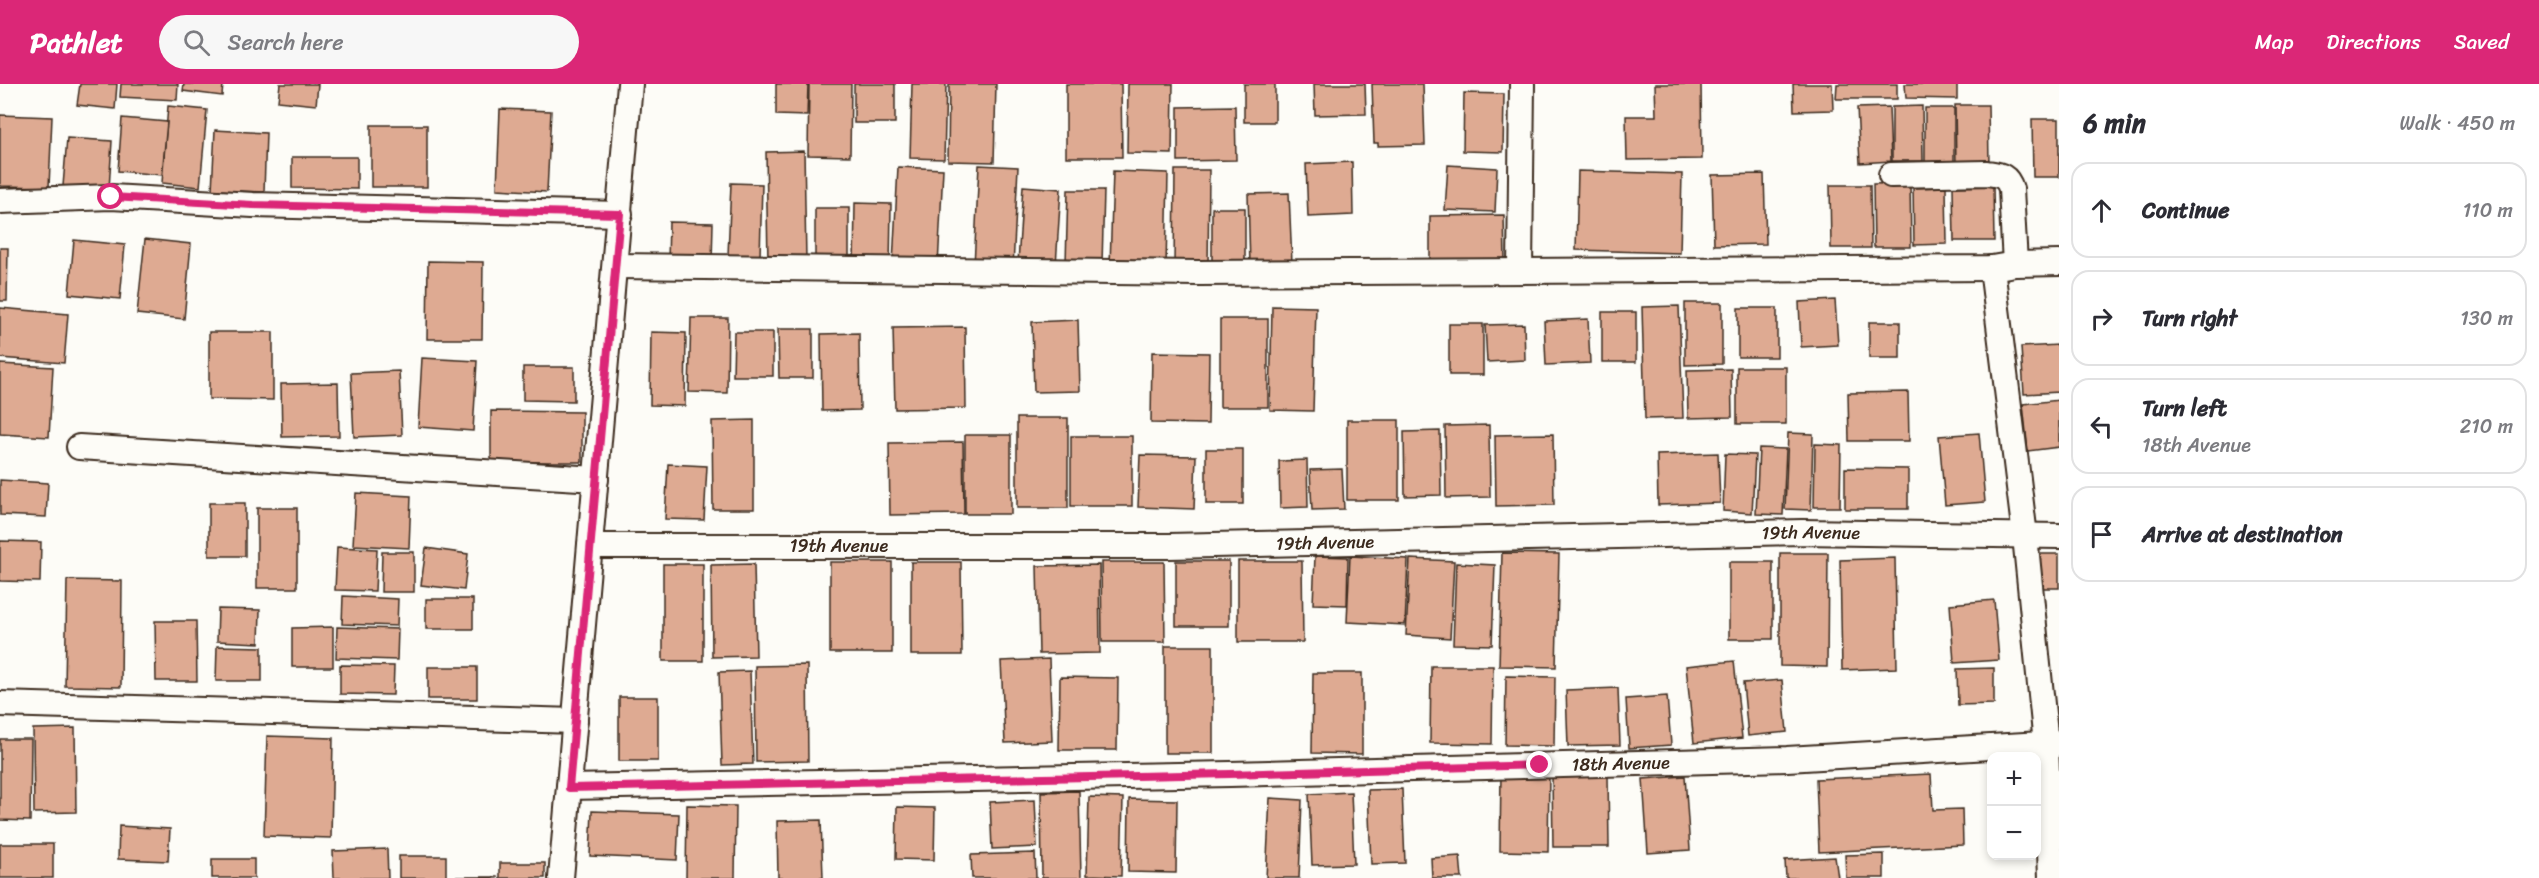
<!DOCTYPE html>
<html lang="en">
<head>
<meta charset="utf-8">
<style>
	body { margin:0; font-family:Sriracha,sans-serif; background:#f7f7f7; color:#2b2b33 }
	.controls { position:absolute; right:18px; bottom:18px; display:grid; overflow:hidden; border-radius:12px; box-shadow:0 3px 9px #0003 }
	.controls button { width:54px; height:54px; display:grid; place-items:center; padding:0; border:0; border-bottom:2px solid #e1e1e2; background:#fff; color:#2b2b33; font:30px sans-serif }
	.stop { position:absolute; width:18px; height:18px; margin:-14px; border:4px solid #db2777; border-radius:50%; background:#fff }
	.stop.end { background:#db2777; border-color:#fff; box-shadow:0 2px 6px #0008 }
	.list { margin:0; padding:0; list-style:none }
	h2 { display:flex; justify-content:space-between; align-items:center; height:78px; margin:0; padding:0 24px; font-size:26px }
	h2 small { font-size:20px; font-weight:400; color:#7c7c81 }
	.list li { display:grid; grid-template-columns:39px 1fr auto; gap:18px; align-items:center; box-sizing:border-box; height:96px; margin:0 12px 12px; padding:0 12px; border:2px solid #e1e1e2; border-radius:18px }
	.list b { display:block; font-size:22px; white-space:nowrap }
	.list p { margin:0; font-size:20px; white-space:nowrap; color:#7c7c81 }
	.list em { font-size:20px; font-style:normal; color:#7c7c81 }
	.icon { flex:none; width:33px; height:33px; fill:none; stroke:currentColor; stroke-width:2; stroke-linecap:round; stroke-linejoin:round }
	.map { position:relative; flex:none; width:2059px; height:794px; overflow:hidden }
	header { display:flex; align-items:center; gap:36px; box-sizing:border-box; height:84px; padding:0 30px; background:#db2777; color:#fff }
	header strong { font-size:28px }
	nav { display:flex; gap:33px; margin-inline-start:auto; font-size:21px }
	.search { width:420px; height:54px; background:#f7f7f7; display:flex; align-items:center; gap:15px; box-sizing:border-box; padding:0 21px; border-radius:33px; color:#7c7c81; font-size:22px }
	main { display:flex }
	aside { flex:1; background:#fff }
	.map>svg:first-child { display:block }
</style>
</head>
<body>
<header>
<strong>Pathlet</strong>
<div class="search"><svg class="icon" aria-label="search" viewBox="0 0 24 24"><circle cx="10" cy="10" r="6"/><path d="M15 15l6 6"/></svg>Search here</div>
<nav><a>Map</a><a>Directions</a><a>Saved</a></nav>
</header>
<main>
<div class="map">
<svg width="2059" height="794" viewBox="0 0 2059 794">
	<rect width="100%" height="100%" fill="#fdfcf7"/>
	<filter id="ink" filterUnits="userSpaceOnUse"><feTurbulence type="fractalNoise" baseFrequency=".0167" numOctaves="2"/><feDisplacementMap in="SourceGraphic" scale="12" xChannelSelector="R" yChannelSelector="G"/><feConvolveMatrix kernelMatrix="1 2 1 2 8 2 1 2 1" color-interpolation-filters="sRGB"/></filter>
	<g filter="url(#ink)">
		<g fill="#deaa92" stroke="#3b2a1e" stroke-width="1.5">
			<path d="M80 0H117L115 25 77 21Z"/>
			<path d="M121 0H178L177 16 120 13Z"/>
			<path d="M184 0H223L222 12 183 7Z"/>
			<path d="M280 0H318L316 21 278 17Z"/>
			<path d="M776 0H808L807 32 776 31Z"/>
			<path d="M809 0H851L850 72 808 71Z"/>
			<rect x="854" y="0" width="41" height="39"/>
			<path d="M912 0H946L944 75 910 74Z"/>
			<path d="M949 0H996L994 78 948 77Z"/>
			<path d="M1066 0H1121L1122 73H1066Z"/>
			<path d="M1128 0H1173L1172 70 1127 69Z"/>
			<rect x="1244" y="0" width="31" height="38"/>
			<path d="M1314 0H1365L1366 30 1315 31Z"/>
			<path d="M1372 0H1423L1425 61 1378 62V59H1374Z"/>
			<path d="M1655 0H1701L1702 75 1627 76 1626 32H1656Z"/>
			<path d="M1793 0H1832L1833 26 1794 27Z"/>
			<path d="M1837 0H1897V15H1836Z"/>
			<path d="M1905 0H1957V15L1906 14Z"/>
			<path d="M1464 9 1504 10 1503 68 1463 67Z"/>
			<path d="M1955 21H1988L1989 80 1956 81Z"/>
			<path d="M168 22 207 26 200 103 162 99Z"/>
			<path d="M1235 22 1236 76 1178 77V23Z"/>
			<path d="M1922 22 1923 77H1892V23Z"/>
			<path d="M1889 23 1891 77 1860 79 1857 24Z"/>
			<rect x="1925" y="24" width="29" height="59"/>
			<path d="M500 25 551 27 547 108 497 105Z"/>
			<path d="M0 31 52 33 49 103 0 102Z"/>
			<path d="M122 34 167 38 162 91 118 87Z"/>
			<path d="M2032 35H2059V93H2033Z"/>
			<rect x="371" y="41" width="56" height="62"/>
			<path d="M215 46 266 49 264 108 212 106Z"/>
			<path d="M67 54 112 57 109 105 63 102Z"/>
			<path d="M804 67 806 176 768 177 766 68Z"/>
			<path d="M292 73H357V105L292 104Z"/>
			<path d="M1352 78 1353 131 1308 133 1306 80Z"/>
			<path d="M979 81 1018 83 1013 183 974 182Z"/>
			<path d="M1448 81 1497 84 1495 128 1445 126Z"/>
			<path d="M898 83 943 85 938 182 893 180Z"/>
			<path d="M1175 86H1209L1208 184 1174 183Z"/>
			<path d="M1113 87 1168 89 1166 183 1110 182Z"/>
			<path d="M1578 87 1682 90 1680 169 1576 166Z"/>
			<path d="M1764 90 1766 160 1714 161 1712 91Z"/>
			<path d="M731 99 762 100 760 172 728 171Z"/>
			<path d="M1910 99 1911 163H1874L1873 100Z"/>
			<path d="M1830 101H1870L1871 164H1831Z"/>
			<path d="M1023 102 1061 105 1056 181 1018 179Z"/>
			<path d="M1993 102 1994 157H1954L1953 103Z"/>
			<path d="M1946 103 1947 160 1914 161 1913 104Z"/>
			<path d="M1068 106H1104L1102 180 1066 179Z"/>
			<path d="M1289 109 1292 180 1250 181 1248 110Z"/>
			<path d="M855 119 891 120 890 183H854Z"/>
			<rect x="815" y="124" width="34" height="53"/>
			<path d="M1212 124H1245V178L1212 179Z"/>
			<path d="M1504 131 1505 178 1430 179V132Z"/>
			<path d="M669 138 713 139 712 179 668 178Z"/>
			<path d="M145 155 191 160 184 235 137 230Z"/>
			<path d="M74 156 125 161 120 215 69 210Z"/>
			<path d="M0 164H8L7 217H0Z"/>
			<path d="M428 177 483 178 482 255H427Z"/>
			<path d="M1835 216 1838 261 1801 263 1799 218Z"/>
			<path d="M1685 219H1722V280L1685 281Z"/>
			<path d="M1272 222 1316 223 1313 327 1270 326Z"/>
			<path d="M1679 222 1683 334 1645 335 1642 223Z"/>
			<path d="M0 224 68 230 64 279 0 274Z"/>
			<rect x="1738" y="224" width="39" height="49"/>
			<rect x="1602" y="228" width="34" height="50"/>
			<path d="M691 234H728L727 309 689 308Z"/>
			<rect x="1220" y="235" width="48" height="88"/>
			<path d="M1588 235 1590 279 1546 281 1544 237Z"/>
			<path d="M1078 236 1080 307 1034 308 1032 238Z"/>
			<rect x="1869" y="238" width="31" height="36"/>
			<rect x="1449" y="240" width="34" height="51"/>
			<path d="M1524 240 1525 276 1487 278 1485 241Z"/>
			<path d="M965 243 966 324 895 325 893 244Z"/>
			<path d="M778 245H813V294H779Z"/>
			<path d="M209 248H273V316L209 315Z"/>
			<path d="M651 248 686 249 685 322 650 321Z"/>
			<path d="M734 248H773V292H733Z"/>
			<path d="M859 249 860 326 822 327 821 250Z"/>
			<path d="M2059 261V308L2024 310 2021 263Z"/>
			<path d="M1152 268 1209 269 1208 340 1151 339Z"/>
			<path d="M422 274 477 277 473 347 418 343Z"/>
			<path d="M0 280 53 283 49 353 0 350Z"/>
			<path d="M523 283H574V317L523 316Z"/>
			<rect x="1737" y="283" width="49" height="57"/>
			<path d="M1731 285 1732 333 1688 334 1687 286Z"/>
			<path d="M399 287 402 351 354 353 351 289Z"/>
			<path d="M338 299 339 352 282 353 281 300Z"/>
			<path d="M1908 308 1909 357H1849L1848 309Z"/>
			<path d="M2059 316V363L2028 367 2023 320Z"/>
			<path d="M491 327 582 328V378H491Z"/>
			<rect x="1017" y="334" width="51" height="90"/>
			<path d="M754 336V425H713L712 337Z"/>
			<rect x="1347" y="336" width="52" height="80"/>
			<path d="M1489 341 1490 413 1446 414 1445 342Z"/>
			<path d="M1440 347 1441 411 1405 412 1404 348Z"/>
			<path d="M1788 349 1813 350 1811 426 1785 425Z"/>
			<path d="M1979 349 1985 418 1945 421 1939 352Z"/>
			<path d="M1553 350 1554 421 1496 422 1495 351Z"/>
			<rect x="965" y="351" width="46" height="79"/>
			<rect x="1071" y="352" width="61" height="70"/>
			<path d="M963 358 964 430 890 431 889 359Z"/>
			<path d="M1815 360 1841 361 1840 423H1814Z"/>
			<path d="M1759 364 1786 365 1783 431 1756 430Z"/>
			<rect x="1206" y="365" width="37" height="55"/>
			<path d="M1718 369 1720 419 1658 421 1657 371Z"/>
			<path d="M1725 370 1755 371 1752 429 1723 427Z"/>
			<path d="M1140 371 1196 372 1194 425 1138 423Z"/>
			<path d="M1307 376 1308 423 1280 424 1279 377Z"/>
			<path d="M668 380 707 382 704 436 665 435Z"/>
			<path d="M1845 384 1908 385V425H1845Z"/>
			<path d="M1342 385 1344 425 1312 426 1310 386Z"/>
			<path d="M0 396 48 399 46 433 0 431Z"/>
			<path d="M356 409 411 412 409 464 353 461Z"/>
			<rect x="209" y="419" width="36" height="53"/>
			<rect x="257" y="424" width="40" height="80"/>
			<path d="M0 457 41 458 40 498 0 497Z"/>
			<path d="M337 463 377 465 375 507 335 506Z"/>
			<path d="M426 464 468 470 464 506 421 501Z"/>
			<path d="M382 468H414V508H381Z"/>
			<path d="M1502 469 1559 470 1556 583 1499 582Z"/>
			<path d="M1780 469H1828L1827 583 1780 582Z"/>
			<rect x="2039" y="470" width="20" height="34"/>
			<path d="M1315 472 1348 473 1347 521 1313 520Z"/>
			<path d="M1350 472 1408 475 1405 541 1347 538Z"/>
			<path d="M1895 474 1897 584 1842 586 1840 476Z"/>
			<path d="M1410 475 1454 477 1450 554 1406 551Z"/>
			<rect x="1176" y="477" width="53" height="65"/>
			<path d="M1238 477H1302L1303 558H1238Z"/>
			<rect x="830" y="478" width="62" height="91"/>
			<path d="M911 478H961L962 571H911Z"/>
			<path d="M1101 478H1164L1165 558H1102Z"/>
			<rect x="1729" y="478" width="44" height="77"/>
			<path d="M1456 479 1495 481 1492 561 1453 560Z"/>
			<rect x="663" y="480" width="40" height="97"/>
			<path d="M754 480 756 572 712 573 711 481Z"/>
			<path d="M1099 481 1100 569 1039 570 1037 482Z"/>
			<path d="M67 496 122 497 121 603 65 602Z"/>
			<path d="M343 512 398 515 397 542 342 540Z"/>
			<rect x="426" y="515" width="47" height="30"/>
			<path d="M1994 516 1999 576 1954 579 1950 520Z"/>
			<path d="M218 525 260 526 259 559 217 557Z"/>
			<path d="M155 537H196L197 597H156Z"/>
			<path d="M333 543V583H292V544Z"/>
			<path d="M337 543 398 545 397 576 336 574Z"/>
			<path d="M217 562 262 563V597H216Z"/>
			<rect x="1165" y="562" width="48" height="107"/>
			<path d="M1049 575 1052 657 1005 659 1001 577Z"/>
			<path d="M1734 577 1742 654 1694 659 1686 582Z"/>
			<path d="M340 581 394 582 393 611 340 610Z"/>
			<path d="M807 581 808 677 756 678 755 582Z"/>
			<path d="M1431 582H1493L1492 660 1430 659Z"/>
			<rect x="428" y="583" width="49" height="32"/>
			<path d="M1994 584V620L1958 621 1957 585Z"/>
			<path d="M750 587 753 680 722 681 719 588Z"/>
			<path d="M1313 589H1362V670L1312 669Z"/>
			<path d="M1506 592 1555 593 1554 662 1505 661Z"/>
			<path d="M1060 593 1118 594 1117 666H1059Z"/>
			<path d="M1782 596 1787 648 1748 652 1743 599Z"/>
			<path d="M1618 604 1620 661 1568 662 1566 606Z"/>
			<path d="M1667 612 1671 661 1629 664 1626 615Z"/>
			<rect x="619" y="613" width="39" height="64"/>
			<path d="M75 644 76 728 34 729 33 645Z"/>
			<path d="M267 652 333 654 331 754 264 752Z"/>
			<path d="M0 655H31L30 737 0 736Z"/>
			<path d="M1501 688 1549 689 1548 768 1500 767Z"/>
			<path d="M1931 690 1933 726 1962 725 1963 761 1819 768 1816 695Z"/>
			<path d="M1552 692H1608L1609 763H1553Z"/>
			<path d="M1685 692 1690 766 1648 769 1643 695Z"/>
			<path d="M1402 705 1405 779 1371 780 1368 706Z"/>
			<path d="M1079 707 1081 794H1042L1041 708Z"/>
			<path d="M1351 708 1354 780 1312 781 1309 710Z"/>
			<path d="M1089 713 1123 714 1121 792 1087 791Z"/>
			<path d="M1270 714 1302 716 1299 794H1266Z"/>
			<path d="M1129 715 1177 716 1176 789 1128 788Z"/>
			<path d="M1035 716 1037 763 992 765 990 718Z"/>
			<path d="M687 721 736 722 735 794H686Z"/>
			<path d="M897 723 935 724 934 776 896 775Z"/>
			<path d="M592 727 679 730 677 776 590 772Z"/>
			<path d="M821 736 823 794H778L777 737Z"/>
			<path d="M119 742 170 745 168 777 118 775Z"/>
			<rect x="0" y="760" width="53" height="34"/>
			<path d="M387 765 388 794H334L333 767Z"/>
			<path d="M1035 769 1036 794H972L971 771Z"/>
			<path d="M1884 770V794H1846L1845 771Z"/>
			<rect x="399" y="772" width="47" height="22"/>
			<path d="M1460 772 1462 794H1432L1431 774Z"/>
			<path d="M1835 773 1838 794H1786L1785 776Z"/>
			<rect x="212" y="775" width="42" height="19"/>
			<rect x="500" y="779" width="45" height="15"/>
			<rect x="448" y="793" width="49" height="1"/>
		</g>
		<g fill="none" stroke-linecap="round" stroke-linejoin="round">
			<g stroke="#3b2a1e" stroke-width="28">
				<g id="minor">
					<path d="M1891 91 1987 89C2000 91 2007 91 2011 105L2015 180"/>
					<path d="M0 117 111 113 253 121 620 130"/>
					<path d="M615 182 1198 189 1992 184 2015 180 2059 179"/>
					<path d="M1992 184 2025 452 2046 660 2051 794"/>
					<path d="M1520 187 1522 0"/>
					<path d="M79 363 596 395"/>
					<path id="s1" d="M590 462H1169L1802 448 2059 452"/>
					<path d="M0 620 575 637"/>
					<path id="s2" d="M569 703 1230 690 1787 675 2059 659"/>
					<path d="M561 794 630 0"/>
				</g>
			</g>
			<use href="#minor" stroke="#fdfcf7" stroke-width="24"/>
		</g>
	</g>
	<g fill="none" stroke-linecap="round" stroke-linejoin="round" filter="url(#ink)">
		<path stroke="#db2777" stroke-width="8" d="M111 113 253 121 620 130 569 704 1230 690 1540 681"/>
	</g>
	<g text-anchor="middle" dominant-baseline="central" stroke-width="5" stroke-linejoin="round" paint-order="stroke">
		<g font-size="18" fill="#3b2a1e" stroke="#fdfcf7">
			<text stroke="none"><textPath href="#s1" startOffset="1221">19th Avenue</textPath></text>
			<text stroke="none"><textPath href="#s1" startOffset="735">19th Avenue</textPath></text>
			<text stroke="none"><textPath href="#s1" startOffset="249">19th Avenue</textPath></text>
			<text stroke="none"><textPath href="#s2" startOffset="1052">18th Avenue</textPath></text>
		</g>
	</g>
</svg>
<div class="controls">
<button>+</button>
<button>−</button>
</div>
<div class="stop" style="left:111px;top:113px"></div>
<div class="stop end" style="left:1540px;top:681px"></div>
</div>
<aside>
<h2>6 min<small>Walk · 450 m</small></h2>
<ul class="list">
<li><svg class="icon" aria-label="ahead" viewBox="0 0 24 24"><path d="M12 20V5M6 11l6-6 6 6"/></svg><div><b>Continue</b></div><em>110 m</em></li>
<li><svg class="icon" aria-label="right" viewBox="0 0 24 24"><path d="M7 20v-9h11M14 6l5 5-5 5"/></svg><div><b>Turn right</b></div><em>130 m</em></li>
<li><svg class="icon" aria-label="left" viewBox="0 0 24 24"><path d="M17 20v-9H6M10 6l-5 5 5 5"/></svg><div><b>Turn left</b><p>18th Avenue</p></div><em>210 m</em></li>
<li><svg class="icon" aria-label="arrive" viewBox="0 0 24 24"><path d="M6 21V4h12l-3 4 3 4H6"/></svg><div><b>Arrive at destination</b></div></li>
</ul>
</aside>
</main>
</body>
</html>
